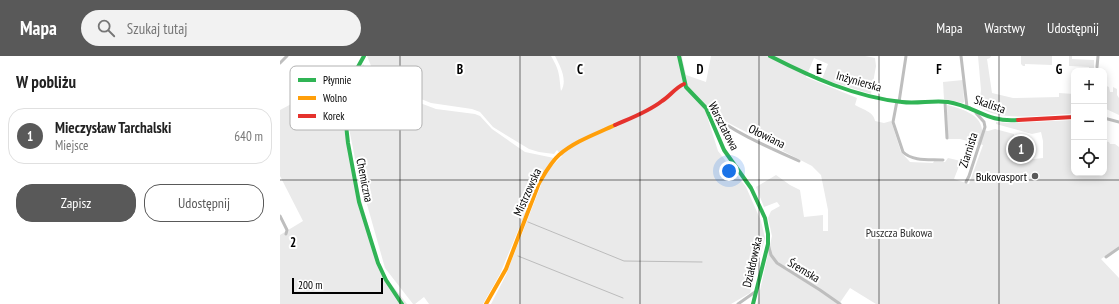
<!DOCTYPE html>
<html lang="pl">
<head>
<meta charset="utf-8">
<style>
	body { margin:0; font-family:"PT Sans Narrow",sans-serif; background:#f2f2f2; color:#222 }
	.controls { position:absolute; right:12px; top:12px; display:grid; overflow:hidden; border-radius:8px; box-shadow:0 2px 10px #0003 }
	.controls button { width:36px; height:36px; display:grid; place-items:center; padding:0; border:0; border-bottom:1px solid #e0e0e0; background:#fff; color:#222; font:20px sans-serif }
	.scale { position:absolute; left:12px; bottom:10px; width:91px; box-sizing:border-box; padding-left:4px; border:2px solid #000; border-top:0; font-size:11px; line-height:14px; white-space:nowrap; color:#000; -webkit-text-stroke:3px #fff; paint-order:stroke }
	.you { position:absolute; left:449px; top:115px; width:14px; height:14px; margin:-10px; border:3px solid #fff; border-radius:50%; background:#1a73e8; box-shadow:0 0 0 6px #1a73e833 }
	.badge { display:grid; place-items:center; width:26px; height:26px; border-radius:50%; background:#595959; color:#fff; font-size:13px; font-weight:700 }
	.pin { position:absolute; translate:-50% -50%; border:2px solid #fff; box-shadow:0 1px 4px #0006 }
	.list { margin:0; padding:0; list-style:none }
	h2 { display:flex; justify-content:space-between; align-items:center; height:52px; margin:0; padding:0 16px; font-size:17px }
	h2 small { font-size:13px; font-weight:400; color:#767676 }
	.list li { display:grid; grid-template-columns:26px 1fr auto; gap:12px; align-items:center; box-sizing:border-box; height:56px; margin:0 8px 8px; padding:0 8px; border:1px solid #e0e0e0; border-radius:16px }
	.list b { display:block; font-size:15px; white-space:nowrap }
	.list p { margin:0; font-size:13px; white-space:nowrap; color:#767676 }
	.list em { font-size:13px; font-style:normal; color:#767676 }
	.actions { display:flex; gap:8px; padding:12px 16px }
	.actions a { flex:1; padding:9px 0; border:1px solid #595959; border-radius:16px; text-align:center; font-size:14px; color:#595959 }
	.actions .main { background:#595959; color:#fff }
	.icon { flex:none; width:22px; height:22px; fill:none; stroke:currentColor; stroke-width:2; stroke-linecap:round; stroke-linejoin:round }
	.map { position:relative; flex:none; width:839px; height:248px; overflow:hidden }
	header { display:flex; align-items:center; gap:24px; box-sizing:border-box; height:56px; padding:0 20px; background:#595959; color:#fff }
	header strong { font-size:19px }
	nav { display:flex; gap:22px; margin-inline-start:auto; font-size:14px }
	.search { width:280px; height:36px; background:#f2f2f2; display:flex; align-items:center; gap:10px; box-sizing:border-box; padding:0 14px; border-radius:22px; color:#767676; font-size:15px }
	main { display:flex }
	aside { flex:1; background:#fff }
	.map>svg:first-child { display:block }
</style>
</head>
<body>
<header>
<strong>Mapa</strong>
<div class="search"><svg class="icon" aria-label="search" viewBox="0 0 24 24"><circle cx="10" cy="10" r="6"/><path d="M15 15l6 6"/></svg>Szukaj tutaj</div>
<nav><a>Mapa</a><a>Warstwy</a><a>Udostępnij</a></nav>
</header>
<main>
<aside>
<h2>W pobliżu<small></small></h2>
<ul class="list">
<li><span class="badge">1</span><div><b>Mieczysław Tarchalski</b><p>Miejsce</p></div><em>640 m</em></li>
</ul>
<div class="actions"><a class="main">Zapisz</a><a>Udostępnij</a></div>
</aside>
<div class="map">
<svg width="839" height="248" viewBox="0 0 839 248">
	<rect width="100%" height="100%" fill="#fff"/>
	<g fill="#eaeaea">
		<path d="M87 0H271C280 15 279 19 281 35 288 24 280 10 275 0H403L402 1 406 19 426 26 431 0H585L595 2 596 10 591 38 542 23 548 8 534 2 526 21 577 42 575 49C582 53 594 56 595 65L604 67 611 65 621 96 630 106 653 107 654 105 665 106 668 102 681 105 674 123 689 128 703 89 680 83H668L667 49C680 52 701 58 702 74L708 75 715 73 734 78 737 102 738 105H741V101H743L744 104 763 102V85L761 76 752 78 716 68V66L729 67 794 64V117H824V85L829 86 830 88H835L839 91V191L821 203 839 222V248H596L570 232 559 248H477L492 180 488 162 491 155 500 150 497 146 484 151 476 131 496 119 510 129 520 134 524 161 543 159V175H548V154L541 119 532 110 433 59 427 60 438 95 466 131 481 165 485 182 470 237 451 248H211L226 219 261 129H257L220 218 203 248H149L144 241 135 248H133L105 212 77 113 68 67 69 45 64 47 62 66 82 147 101 215 127 248H0V179L23 165 0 120V54L32 37 57 14 66 27 71 28 83 8 91 18 104 30 103 33 156 53 195 58 200 60 212 73 245 96 274 102 268 110 273 109 282 100 277 94 274 98 259 96 249 93 213 71 200 56 192 53 151 47 111 31 94 17Z"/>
		<path d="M698 0H711L710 2 707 3 712 37 733 42 779 41V37L794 38V56L789 58C764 59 719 66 699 51L701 34Z"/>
		<path d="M741 0H772V9L745 8V10H743L741 8Z"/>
		<path d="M789 0H792V3L814 4V15H809V11L789 10Z"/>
		<path d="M683 24 684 46 683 47 664 43 663 26Z"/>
		<path d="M824 29 829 31 830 36H833V31L837 33V39L839 42V59L824 52Z"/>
	</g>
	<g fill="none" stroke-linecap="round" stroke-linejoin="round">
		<g stroke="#bcbcbc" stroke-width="1">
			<path d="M248 166 344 205 422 206"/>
			<path d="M238 200 343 242"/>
		</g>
		<g stroke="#bebebe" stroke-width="3">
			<path d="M681 0 687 51 690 52"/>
			<path d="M0 7 7 0"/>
			<path d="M817 11 818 0"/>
			<path d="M617 45 613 66 623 96C633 106 651 103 663 104"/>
			<path d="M619 46 626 0"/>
			<path d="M665 46 667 82"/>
			<path d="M428 56C455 77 488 91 519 105"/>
			<path d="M824 62 839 66"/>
			<path d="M686 126 689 120 705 71 704 66 696 57"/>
			<path d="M0 160 7 174 6 178"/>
			<path d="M488 188 491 199 497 207 540 234 560 248"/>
			<path d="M826 201 839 192"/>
			<path d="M458 248 475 236"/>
		</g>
		<g stroke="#30b455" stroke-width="4">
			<path d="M84 0 69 27 66 37V69L68 87 79 146 98 207 106 224 122 248"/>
			<path d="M399 0 406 31 426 52 444 94 471 132 485 162 488 178V188L473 248"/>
			<path d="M490 0C531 21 575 41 622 46 637 48 653 44 668 46 695 50 707 67 738 64"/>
		</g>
		<path stroke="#ff9f0a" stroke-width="4" d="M206 248 226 213 259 127C265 117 271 106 279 99 295 85 316 78 335 69"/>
		<g stroke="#e5322d" stroke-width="4">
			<path d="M738 64 794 61"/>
			<path d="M335 69C351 62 368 56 382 45 390 40 395 32 404 28"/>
		</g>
	</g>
	<path fill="none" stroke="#000" stroke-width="1" stroke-opacity="0.55" d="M120 0V248M240 0V248M360 0V248M479 0V248M599 0V248M719 0V248M0 124H839"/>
	<circle fill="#595959" stroke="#fff" stroke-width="1.5" cx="755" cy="120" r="4"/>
	<g text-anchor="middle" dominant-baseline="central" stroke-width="4" stroke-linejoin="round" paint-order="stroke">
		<g font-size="12" fill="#000" stroke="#fff">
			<text transform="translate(579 25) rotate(16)">Inżynierska</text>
			<text transform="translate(710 48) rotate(19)">Skalista</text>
			<text transform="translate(444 70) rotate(63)">Warsztatowa</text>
			<text transform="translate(487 80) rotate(26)">Ołowiana</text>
			<text transform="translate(688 94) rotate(-72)">Ziarnista</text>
			<text transform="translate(85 124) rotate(79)">Chemiczna</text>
			<text transform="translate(247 136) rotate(-66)">Mistrzowska</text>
			<text transform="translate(472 206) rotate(-77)">Działdowska</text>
			<text transform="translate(524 214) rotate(31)">Śremska</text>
		</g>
		<g font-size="12" fill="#000" stroke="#fff" text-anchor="end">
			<text x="747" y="120">Bukovasport</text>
		</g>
		<g font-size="12" fill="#303030" stroke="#fff">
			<text x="619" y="176">Puszcza Bukowa</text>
		</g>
	</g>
	<rect x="10" y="10" width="132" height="64" rx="6" fill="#fff" stroke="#b2b2b2" stroke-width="1"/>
	<rect x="18" y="22" width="18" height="4" fill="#30b455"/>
	<rect x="18" y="40" width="18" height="4" fill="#ff9f0a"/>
	<rect x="18" y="58" width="18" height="4" fill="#e5322d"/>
	<g font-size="11" fill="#000">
		<text x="43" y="28">Płynnie</text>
		<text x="43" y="46">Wolno</text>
		<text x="43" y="64">Korek</text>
	</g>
	<g font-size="13" text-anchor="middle" font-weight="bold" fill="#000" stroke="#fff" stroke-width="4" stroke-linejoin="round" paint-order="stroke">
		<text x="180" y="18">B</text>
		<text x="300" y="18">C</text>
		<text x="420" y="18">D</text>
		<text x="539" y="18">E</text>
		<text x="659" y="18">F</text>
		<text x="779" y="18">G</text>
		<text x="13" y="191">2</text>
	</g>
</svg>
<div class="controls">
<button>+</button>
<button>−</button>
<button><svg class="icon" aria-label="locate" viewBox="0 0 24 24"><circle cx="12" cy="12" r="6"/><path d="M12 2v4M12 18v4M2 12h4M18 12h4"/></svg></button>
</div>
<div class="scale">200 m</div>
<div class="you"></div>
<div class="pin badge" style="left:741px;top:93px">1</div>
</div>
</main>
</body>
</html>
